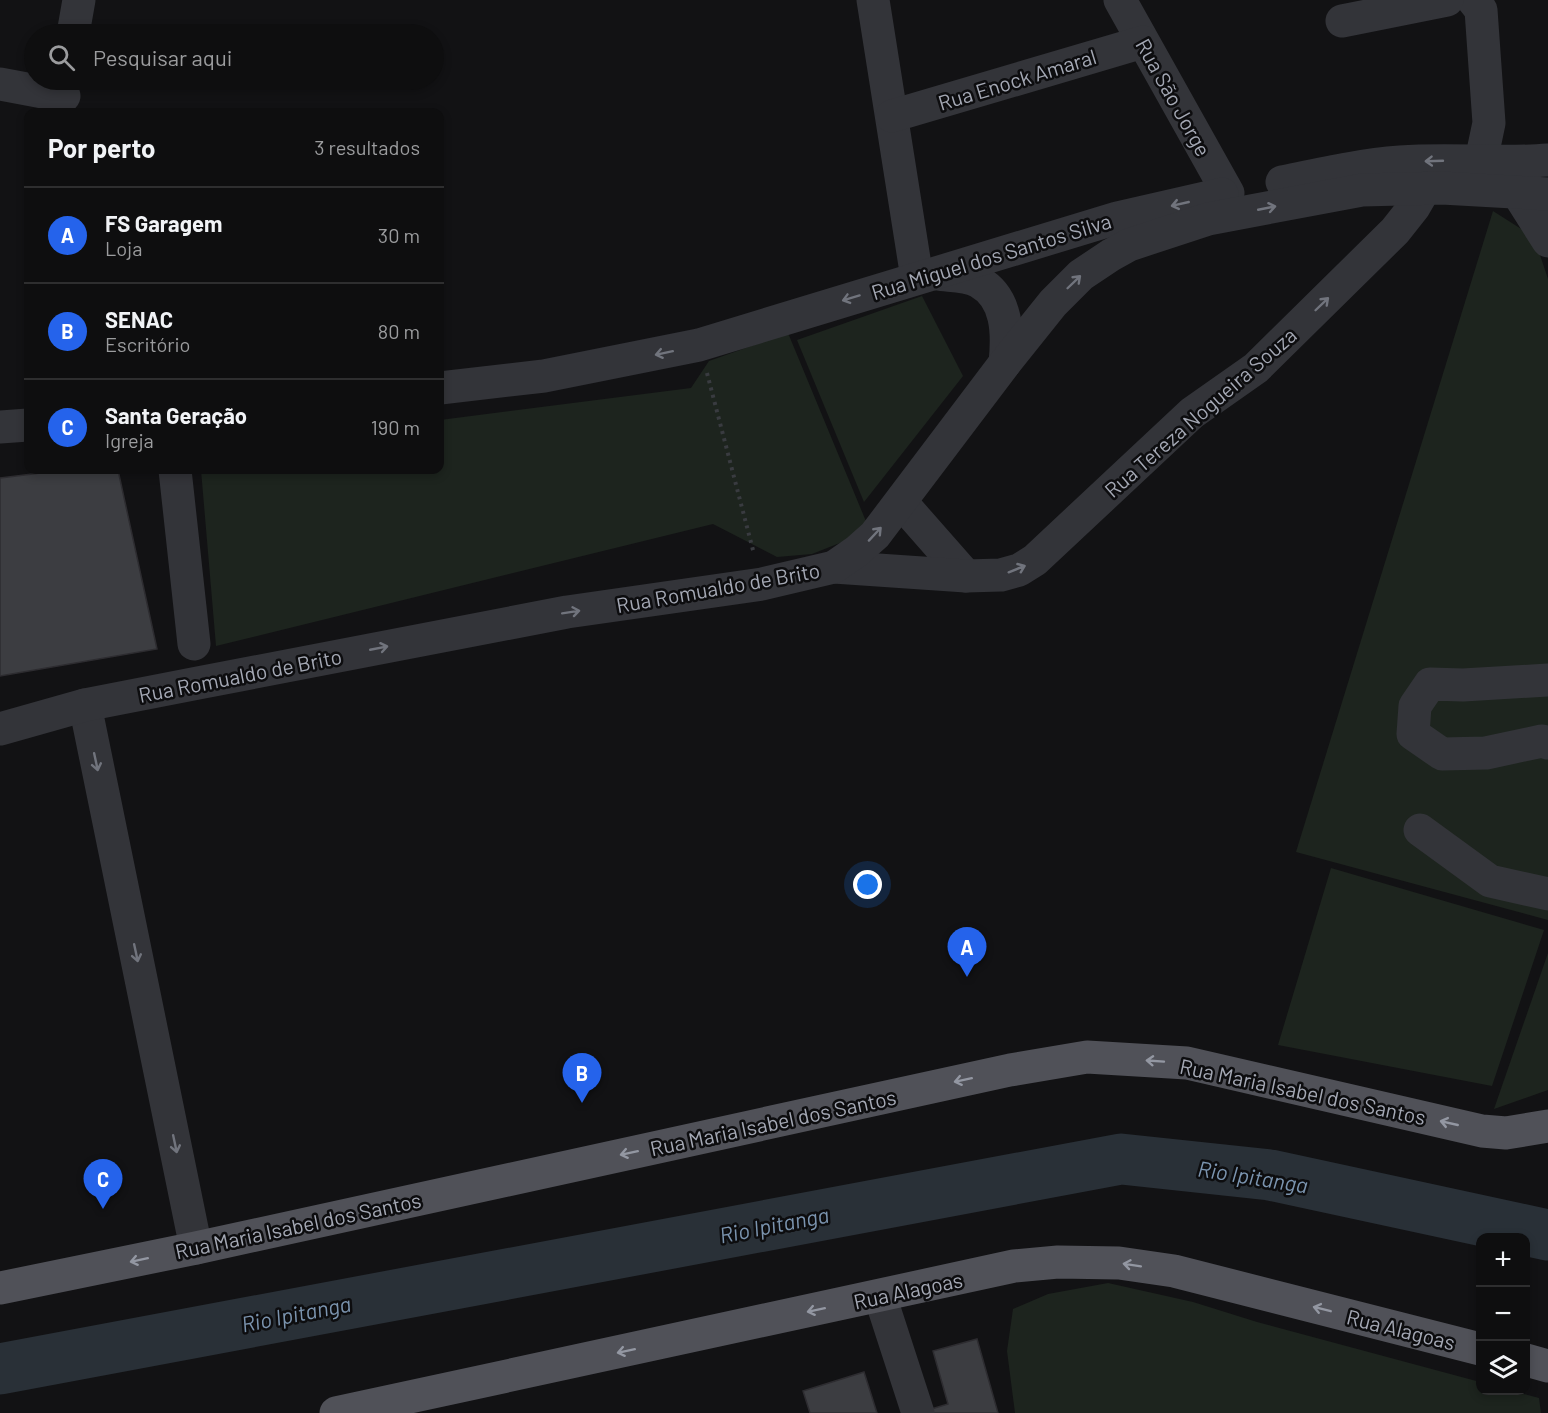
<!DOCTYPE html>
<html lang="pt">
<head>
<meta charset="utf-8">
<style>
	body { margin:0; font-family:Barlow,sans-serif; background:#1c1c1d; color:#f1f3f6 }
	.controls { position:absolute; right:18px; bottom:18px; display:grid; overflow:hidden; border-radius:12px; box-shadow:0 3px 9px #0003 }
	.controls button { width:54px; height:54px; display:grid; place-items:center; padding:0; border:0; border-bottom:2px solid #2e2e2f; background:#0e0e0f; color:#f1f3f6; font:30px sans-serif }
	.you { position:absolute; left:868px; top:885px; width:21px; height:21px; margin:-15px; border:4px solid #fff; border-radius:50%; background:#1a73e8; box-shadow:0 0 0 9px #1a73e833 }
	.badge { display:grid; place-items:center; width:39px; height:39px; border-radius:50%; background:#2563eb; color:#fff; font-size:20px; font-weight:700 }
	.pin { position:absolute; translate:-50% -50px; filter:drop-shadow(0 2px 3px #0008) }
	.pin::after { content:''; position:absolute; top:32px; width:21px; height:18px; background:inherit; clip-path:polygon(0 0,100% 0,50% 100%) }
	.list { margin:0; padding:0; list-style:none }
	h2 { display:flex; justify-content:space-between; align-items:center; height:78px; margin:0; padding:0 24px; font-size:26px }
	h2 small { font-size:20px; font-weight:400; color:#9b9c9e }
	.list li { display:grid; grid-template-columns:39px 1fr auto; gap:18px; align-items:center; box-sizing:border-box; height:96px; padding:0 24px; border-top:2px solid #2e2e2f }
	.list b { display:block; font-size:22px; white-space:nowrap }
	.list p { margin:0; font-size:20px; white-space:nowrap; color:#9b9c9e }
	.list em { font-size:20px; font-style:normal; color:#9b9c9e }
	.icon { flex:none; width:33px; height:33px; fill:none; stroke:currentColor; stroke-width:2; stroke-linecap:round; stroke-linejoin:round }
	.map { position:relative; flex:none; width:1548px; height:1413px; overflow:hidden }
	.search { position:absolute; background:#0e0e0f; box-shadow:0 3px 9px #0003; left:24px; top:24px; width:420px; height:66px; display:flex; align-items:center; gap:15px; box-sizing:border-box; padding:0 21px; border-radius:33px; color:#9b9c9e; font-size:22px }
	.panel { position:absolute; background:#0e0e0f; box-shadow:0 3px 9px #0003; left:24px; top:108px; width:420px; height:366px; border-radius:12px }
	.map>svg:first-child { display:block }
</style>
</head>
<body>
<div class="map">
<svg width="1548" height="1413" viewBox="0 0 1548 1413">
	<rect width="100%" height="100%" fill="#121214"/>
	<g fill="#1d241e">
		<path d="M1493 211 1534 237 1548 279V920L1296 852Z"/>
		<path d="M922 296 963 376 864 502 797 340Z"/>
		<path d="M788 333 870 531 812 554 777 557 713 524 216 646 201 470H440V420L691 388 709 361Z"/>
		<path d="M1331 868 1544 930 1492 1086 1278 1045Z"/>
		<path d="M1548 953V1090L1494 1109Z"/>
		<path d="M1108 1283 1193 1302 1257 1322 1480 1382V1390L1512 1391 1539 1398 1541 1413H1015L1007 1351 1013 1309 1048 1294Z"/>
	</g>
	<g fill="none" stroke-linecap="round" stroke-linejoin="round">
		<path stroke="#293037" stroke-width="51" d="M0 1369 1121 1159 1270 1175 1548 1235"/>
	</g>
	<g fill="#3c3d41" stroke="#2d2c30" stroke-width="1.5">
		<path d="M65 470H118L157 649 0 676V478Z"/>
		<path d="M977 1339 998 1413H929L928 1410 948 1404 933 1351Z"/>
		<path d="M864 1372 877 1413H810L803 1391Z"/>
	</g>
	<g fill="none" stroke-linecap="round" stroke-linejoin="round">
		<path stroke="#393b40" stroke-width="4" stroke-dasharray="3 4.5" stroke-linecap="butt" d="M707 373 754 554"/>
		<g stroke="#333439" stroke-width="33">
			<path d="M873 0 917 278"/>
			<path d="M1120 0 1228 193"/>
			<path d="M1473 0 1481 10 1489 123 1481 161"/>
			<path d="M1342 21 1447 0"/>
			<path d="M73 34 79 0"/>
			<path d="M0 84 64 96"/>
			<path d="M892 116 1143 42"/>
			<path d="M1282 182C1321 174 1360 165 1400 162 1450 158 1499 164 1548 160"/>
			<path d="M1517 192 1548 241"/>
			<path d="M937 274C950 276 967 275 979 282 1008 298 1008 334 1005 363"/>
			<path d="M440 388 544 376 699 345 1117 218 1222 194"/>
			<path d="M0 427 28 425"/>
			<path d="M175 470 194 644"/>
			<path d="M901 502 966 576"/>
			<path d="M834 567 966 576 1001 575 1019 570 1035 560 1192 413 1256 368 1395 231 1414 207 1425 188"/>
			<path d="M1548 680 1463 685 1430 684 1415 706 1413 734 1442 754 1486 753 1542 741 1548 743"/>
			<path d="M85 705 196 1248"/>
			<path d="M0 729 85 705 198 683 567 612 762 584 834 567 857 551 875 535 1005 363 1053 303 1081 275 1111 255 1129 245 1208 219 1362 190 1442 188 1548 194"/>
			<path d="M1420 830 1490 881 1548 894"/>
			<path d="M880 1296 918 1413"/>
		</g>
		<g stroke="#505158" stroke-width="33">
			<path d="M0 1288 196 1248 1010 1070 1087 1057 1187 1063 1482 1131 1506 1133 1548 1126"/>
			<path d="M1526 1360 1548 1366"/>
			<path d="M336 1413 1014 1266 1058 1262 1119 1263 1174 1271 1480 1349"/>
		</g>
	</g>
	<defs><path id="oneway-shaft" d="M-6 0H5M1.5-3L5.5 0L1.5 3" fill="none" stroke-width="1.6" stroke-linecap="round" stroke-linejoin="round" transform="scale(1.5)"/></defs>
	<g stroke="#71747d">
		<use href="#oneway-shaft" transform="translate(1434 161) rotate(178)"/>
		<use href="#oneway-shaft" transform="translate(1180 204) rotate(167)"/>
		<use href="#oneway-shaft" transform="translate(1267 208) rotate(-11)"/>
		<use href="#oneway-shaft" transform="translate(1074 282) rotate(-44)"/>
		<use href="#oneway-shaft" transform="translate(851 298) rotate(163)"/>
		<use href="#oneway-shaft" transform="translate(1322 304) rotate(-44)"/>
		<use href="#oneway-shaft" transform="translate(664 353) rotate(168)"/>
		<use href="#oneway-shaft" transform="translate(875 534) rotate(-47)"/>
		<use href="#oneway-shaft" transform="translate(1017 569) rotate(-22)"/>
		<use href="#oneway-shaft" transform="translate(571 612) rotate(-9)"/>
		<use href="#oneway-shaft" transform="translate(379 648) rotate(-11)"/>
		<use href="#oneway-shaft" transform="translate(96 762) rotate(78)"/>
		<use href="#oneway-shaft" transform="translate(136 953) rotate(78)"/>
		<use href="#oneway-shaft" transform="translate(175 1144) rotate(78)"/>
	</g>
	<g stroke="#9397a2">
		<use href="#oneway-shaft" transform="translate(1155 1061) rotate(-176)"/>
		<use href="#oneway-shaft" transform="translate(963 1080) rotate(168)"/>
		<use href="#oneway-shaft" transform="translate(1449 1123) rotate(-167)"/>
		<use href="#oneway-shaft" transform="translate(629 1153) rotate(168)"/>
		<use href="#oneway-shaft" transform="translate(139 1260) rotate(168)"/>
		<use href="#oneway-shaft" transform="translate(1132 1265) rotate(-171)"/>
		<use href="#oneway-shaft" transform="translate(1322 1309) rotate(-166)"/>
		<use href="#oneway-shaft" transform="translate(816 1310) rotate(168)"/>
		<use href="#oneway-shaft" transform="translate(626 1351) rotate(168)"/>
	</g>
	<g text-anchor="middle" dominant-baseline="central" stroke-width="5" stroke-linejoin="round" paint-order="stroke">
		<g font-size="21" fill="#a4a8b4" stroke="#0d0d0f">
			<text transform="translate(1017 79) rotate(-17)">Rua Enock Amaral</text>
			<text transform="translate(1174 97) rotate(61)">Rua São Jorge</text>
			<text transform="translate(991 256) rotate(-17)">Rua Miguel dos Santos Silva</text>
			<text transform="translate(1200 412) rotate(-41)">Rua Tereza Nogueira Souza</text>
			<text transform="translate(718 587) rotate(-10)">Rua Romualdo de Brito</text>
			<text transform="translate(240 675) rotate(-11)">Rua Romualdo de Brito</text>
			<text transform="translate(1303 1091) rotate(12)">Rua Maria Isabel dos Santos</text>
			<text transform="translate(773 1122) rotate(-12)">Rua Maria Isabel dos Santos</text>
			<text transform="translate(298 1225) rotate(-12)">Rua Maria Isabel dos Santos</text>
			<text transform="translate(908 1290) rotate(-12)">Rua Alagoas</text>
			<text transform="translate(1401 1329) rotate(14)">Rua Alagoas</text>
		</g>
		<g font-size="22" font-style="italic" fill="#7b94af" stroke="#0d0d0f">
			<text transform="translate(1253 1176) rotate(9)">Rio Ipitanga</text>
			<text transform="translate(774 1224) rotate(-11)">Rio Ipitanga</text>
			<text transform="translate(296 1313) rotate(-11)">Rio Ipitanga</text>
		</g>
	</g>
</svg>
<div class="controls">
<button>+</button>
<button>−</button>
<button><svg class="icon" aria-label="layers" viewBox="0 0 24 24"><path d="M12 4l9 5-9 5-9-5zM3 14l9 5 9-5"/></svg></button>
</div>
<div class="you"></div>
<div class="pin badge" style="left:967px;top:977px">A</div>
<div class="pin badge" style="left:582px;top:1103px">B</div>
<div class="pin badge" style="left:103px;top:1209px">C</div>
<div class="search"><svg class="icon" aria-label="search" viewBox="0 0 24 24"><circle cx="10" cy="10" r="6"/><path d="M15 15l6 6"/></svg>Pesquisar aqui</div>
<section class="panel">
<h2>Por perto<small>3 resultados</small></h2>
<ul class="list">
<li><span class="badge">A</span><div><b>FS Garagem</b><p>Loja</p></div><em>30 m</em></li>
<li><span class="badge">B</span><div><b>SENAC</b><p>Escritório</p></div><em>80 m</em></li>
<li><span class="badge">C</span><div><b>Santa Geração</b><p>Igreja</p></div><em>190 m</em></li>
</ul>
</section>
</div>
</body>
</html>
